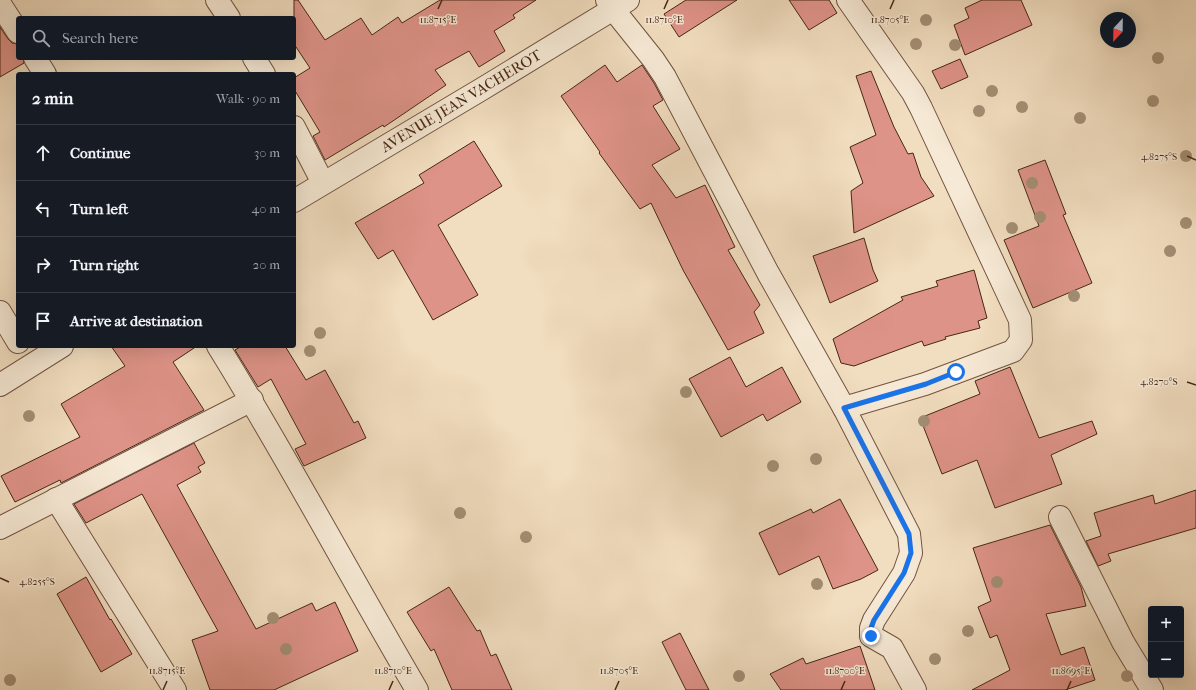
<!DOCTYPE html>
<html lang="en">
<head>
<meta charset="utf-8">
<style>
	body { margin:0; font-family:"IM FELL French Canon",serif; background:#20242c; color:#f1f3f6 }
	.controls { position:absolute; right:12px; bottom:12px; display:grid; overflow:hidden; border-radius:4px; box-shadow:0 4px 16px #0002 }
	.controls button { width:36px; height:36px; display:grid; place-items:center; padding:0; border:0; border-bottom:1px solid #363941; background:#171b24; color:#f1f3f6; font:20px sans-serif }
	.compass { position:absolute; left:1100px; top:12px; width:36px; height:36px; border-radius:50%; background:#171b24; box-shadow:0 4px 16px #0002; rotate:202deg }
	.stop { position:absolute; width:12px; height:12px; margin:-9px; border:3px solid #1a73e8; border-radius:50%; background:#fff }
	.stop.end { background:#1a73e8; border-color:#fff; box-shadow:0 1px 4px #0008 }
	.list { margin:0; padding:0; list-style:none }
	h2 { display:flex; justify-content:space-between; align-items:center; height:52px; margin:0; padding:0 16px; font-size:17px }
	h2 small { font-size:13px; font-weight:400; color:#9ea1a6 }
	.list li { display:grid; grid-template-columns:26px 1fr auto; gap:12px; align-items:center; box-sizing:border-box; height:56px; padding:0 16px; border-top:1px solid #363941 }
	.list b { display:block; font-size:15px; white-space:nowrap }
	.list em { font-size:13px; font-style:normal; color:#9ea1a6 }
	.icon { flex:none; width:22px; height:22px; fill:none; stroke:currentColor; stroke-width:2; stroke-linecap:round; stroke-linejoin:round }
	.map { position:relative; flex:none; width:1196px; height:690px; overflow:hidden }
	.search { position:absolute; background:#171b24; box-shadow:0 4px 16px #0002; left:16px; top:16px; width:280px; height:44px; display:flex; align-items:center; gap:10px; box-sizing:border-box; padding:0 14px; border-radius:4px; color:#9ea1a6; font-size:15px }
	.panel { position:absolute; background:#171b24; box-shadow:0 4px 16px #0002; left:16px; top:72px; width:280px; height:276px; border-radius:4px }
	.map>svg:first-child { display:block }
</style>
</head>
<body>
<div class="map">
<svg width="1196" height="690" viewBox="0 0 1196 690">
	<rect width="100%" height="100%" fill="#f1ddbf"/>
	<filter id="stains"><feTurbulence type="fractalNoise" baseFrequency=".005" numOctaves="4"/><feColorMatrix values="0 0 0 0 .2 0 0 0 0 .09 0 0 0 0 .02 0 0 0 .5 -.17"/></filter>
	<radialGradient id="worn" r=".72"><stop offset=".6" stop-color="#630" stop-opacity="0"/><stop offset="1" stop-color="#630" stop-opacity=".3"/></radialGradient>
	<g fill="#de9388" stroke="#482717">
		<path d="M294 0H298L325 40 361 18 372 35 398 17 402 23 440 0H536L513 15 515 18 494 31 505 51 479 67 469 51 435 70 446 85 384 127 383 125 325 160 313 136 320 132 294 89V78L310 68 294 44Z"/>
		<path d="M686 0H737L679 37 664 14Z"/>
		<path d="M789 0H829L837 13 809 30Z"/>
		<path d="M982 0H1021L1032 25 965 55 954 25 969 18 965 8Z"/>
		<path d="M0 27 8 39 12 43 17 44 18 46V58H23L24 63 0 77Z"/>
		<path d="M960 59 968 77 941 89 932 71Z"/>
		<path d="M605 65 617 82 642 65 654 83 663 100 653 106 680 149 652 165 676 198 705 185 735 247 728 250 760 305 754 312 764 333 728 350 683 270 651 203 640 209 599 153 600 152 561 96Z"/>
		<path d="M871 71 894 127 908 154 913 153 921 177 934 196 854 233 851 191 863 183 850 147 876 135 856 76Z"/>
		<path d="M474 141 502 186 438 225 478 295 433 320 393 250 378 259 355 223 424 183 419 175Z"/>
		<path d="M1045 160 1066 214 1063 215 1092 283 1033 308 1004 240 1039 226 1018 170Z"/>
		<path d="M864 238 873 270 878 281 830 303 813 256Z"/>
		<path d="M974 270 987 318 978 321 980 328 945 337 946 339 924 346 922 341 854 366 841 363 833 339 903 300 901 297 938 286 936 281Z"/>
		<path d="M111 346H197L173 362 204 410 61 483 60 480 15 502 1 476 80 437 61 404 125 366Z"/>
		<path d="M242 346H285L306 380 325 370 354 423 358 421 366 438 304 466 295 449 306 444 271 379 258 387 235 350Z"/>
		<path d="M730 357 746 387 782 367 801 402 767 421 763 414 721 437 689 379Z"/>
		<path d="M1010 367 1039 438 1092 421 1097 434 1051 455 1062 484 995 508 977 460 942 474 920 418 980 394 975 381Z"/>
		<path d="M194 443 205 463 198 467 201 472 177 485 256 629 312 603 316 611 335 602 358 651 274 690H210L192 640 218 631 142 494 86 523 74 504Z"/>
		<path d="M1196 490V528L1108 554 1111 561 1098 566 1086 541 1101 536 1094 513 1153 495 1155 504Z"/>
		<path d="M840 499 878 570 861 579 833 589 819 556 779 575 759 533 811 509 813 513Z"/>
		<path d="M1050 525 1081 587 1086 606 1046 614 1061 655 1084 647 1095 680 1065 690H972L1010 670 997 635 990 638 978 607 991 601 973 548Z"/>
		<path d="M86 577 110 620 111 619 132 654 101 672 57 594Z"/>
		<path d="M449 587 477 631 480 630 491 656 496 654 512 690H452L434 649 431 651 407 612Z"/>
		<path d="M680 633 709 690H686L662 642Z"/>
		<path d="M860 646 875 690H781L770 674 803 658 806 664Z"/>
	</g>
	<g fill="none" stroke-linecap="round" stroke-linejoin="round">
		<g stroke="#725441" stroke-width="24">
			<g id="street">
				<path d="M217 0 229 18"/>
				<path d="M607 0 613 9 653 59 665 77 768 273 844 408 909 534 911 553 904 573 874 620 871 628V636L892 648 915 690"/>
				<path d="M0 4 18 32"/>
				<path d="M35 58 45 74"/>
				<path d="M254 58 264 74"/>
				<path d="M294 127 323 183"/>
				<path d="M294 201 482 89 628 0"/>
				<path d="M0 312 18 342"/>
				<path d="M218 346C288 459 350 576 417 690"/>
				<path d="M0 385 62 346"/>
				<path d="M844 408 925 384 1013 351 1021 340 1020 320 921 108 913 93 848 0"/>
				<path d="M56 499 175 690"/>
				<path d="M1060 517 1123 642 1152 690"/>
				<path d="M0 528 252 400"/>
			</g>
		</g>
		<use href="#street" stroke="#f6e9d5" stroke-width="22"/>
	</g>
	<g fill="#a38e74">
		<circle cx="926" cy="20" r="6"/>
		<circle cx="916" cy="44" r="6"/>
		<circle cx="955" cy="45" r="6"/>
		<circle cx="1158" cy="58" r="6"/>
		<circle cx="992" cy="91" r="6"/>
		<circle cx="1153" cy="101" r="6"/>
		<circle cx="1022" cy="107" r="6"/>
		<circle cx="979" cy="111" r="6"/>
		<circle cx="1080" cy="118" r="6"/>
		<circle cx="1186" cy="156" r="6"/>
		<circle cx="1032" cy="183" r="6"/>
		<circle cx="1040" cy="217" r="6"/>
		<circle cx="1186" cy="223" r="6"/>
		<circle cx="1012" cy="228" r="6"/>
		<circle cx="1170" cy="251" r="6"/>
		<circle cx="1074" cy="296" r="6"/>
		<circle cx="320" cy="333" r="6"/>
		<circle cx="310" cy="351" r="6"/>
		<circle cx="686" cy="392" r="6"/>
		<circle cx="29" cy="416" r="6"/>
		<circle cx="924" cy="421" r="6"/>
		<circle cx="816" cy="459" r="6"/>
		<circle cx="773" cy="466" r="6"/>
		<circle cx="460" cy="513" r="6"/>
		<circle cx="526" cy="537" r="6"/>
		<circle cx="997" cy="582" r="6"/>
		<circle cx="817" cy="584" r="6"/>
		<circle cx="273" cy="618" r="6"/>
		<circle cx="968" cy="631" r="6"/>
		<circle cx="286" cy="649" r="6"/>
		<circle cx="935" cy="659" r="6"/>
		<circle cx="739" cy="676" r="6"/>
		<circle cx="1127" cy="676" r="6"/>
		<circle cx="10" cy="680" r="6"/>
	</g>
	<g fill="none" stroke-linecap="round" stroke-linejoin="round">
		<path stroke="#1a73e8" stroke-width="5" d="M871 636V628L874 620 904 573 911 553 909 534 844 408 926 384 956 372"/>
	</g>
	<path fill="none" stroke="#482717" stroke-width="1.5" d="M438 9 442 0M664 9 668 0M890 9 894 0M1187 156 1196 160M1187 382 1196 385M0 578 9 582M163 690 167 681M389 690 393 681M615 690 619 681M841 690 845 681M1067 690 1071 681"/>
	<g text-anchor="middle" dominant-baseline="central" stroke-width="3" stroke-linejoin="round" paint-order="stroke">
		<g font-size="15" fill="#482717" stroke="#f6e9d5">
			<text transform="translate(461 101) rotate(-31)">AVENUE JEAN VACHEROT</text>
		</g>
	</g>
	<g font-size="10" text-anchor="middle" fill="#482717" stroke="#f6e9d5" stroke-width="3" stroke-linejoin="round" paint-order="stroke">
		<text x="438" y="23">11.8715°E</text>
		<text x="664" y="23">11.8710°E</text>
		<text x="890" y="23">11.8705°E</text>
		<text x="1159" y="160">4.8275°S</text>
		<text x="1159" y="385">4.8270°S</text>
		<text x="37" y="585">4.8255°S</text>
		<text x="167" y="674">11.8715°E</text>
		<text x="393" y="674">11.8710°E</text>
		<text x="619" y="674">11.8705°E</text>
		<text x="845" y="674">11.8700°E</text>
		<text x="1071" y="674">11.8695°E</text>
	</g>
	<rect width="100%" height="100%" filter="url(#stains)"/>
	<rect width="100%" height="100%" fill="url(#worn)"/>
</svg>
<div class="controls">
<button>+</button>
<button>−</button>
</div>
<svg class="compass" viewBox="-18 -18 36 36"><path d="M0-13l5 13h-10z" fill="#e53935"/><path d="M0 13l5-13h-10z" fill="#9ea1a6"/></svg>
<div class="stop" style="left:956px;top:372px"></div>
<div class="stop end" style="left:871px;top:636px"></div>
<div class="search"><svg class="icon" aria-label="search" viewBox="0 0 24 24"><circle cx="10" cy="10" r="6"/><path d="M15 15l6 6"/></svg>Search here</div>
<section class="panel">
<h2>2 min<small>Walk · 90 m</small></h2>
<ul class="list">
<li><svg class="icon" aria-label="ahead" viewBox="0 0 24 24"><path d="M12 20V5M6 11l6-6 6 6"/></svg><div><b>Continue</b></div><em>30 m</em></li>
<li><svg class="icon" aria-label="left" viewBox="0 0 24 24"><path d="M17 20v-9H6M10 6l-5 5 5 5"/></svg><div><b>Turn left</b></div><em>40 m</em></li>
<li><svg class="icon" aria-label="right" viewBox="0 0 24 24"><path d="M7 20v-9h11M14 6l5 5-5 5"/></svg><div><b>Turn right</b></div><em>20 m</em></li>
<li><svg class="icon" aria-label="arrive" viewBox="0 0 24 24"><path d="M6 21V4h12l-3 4 3 4H6"/></svg><div><b>Arrive at destination</b></div></li>
</ul>
</section>
</div>
</body>
</html>
